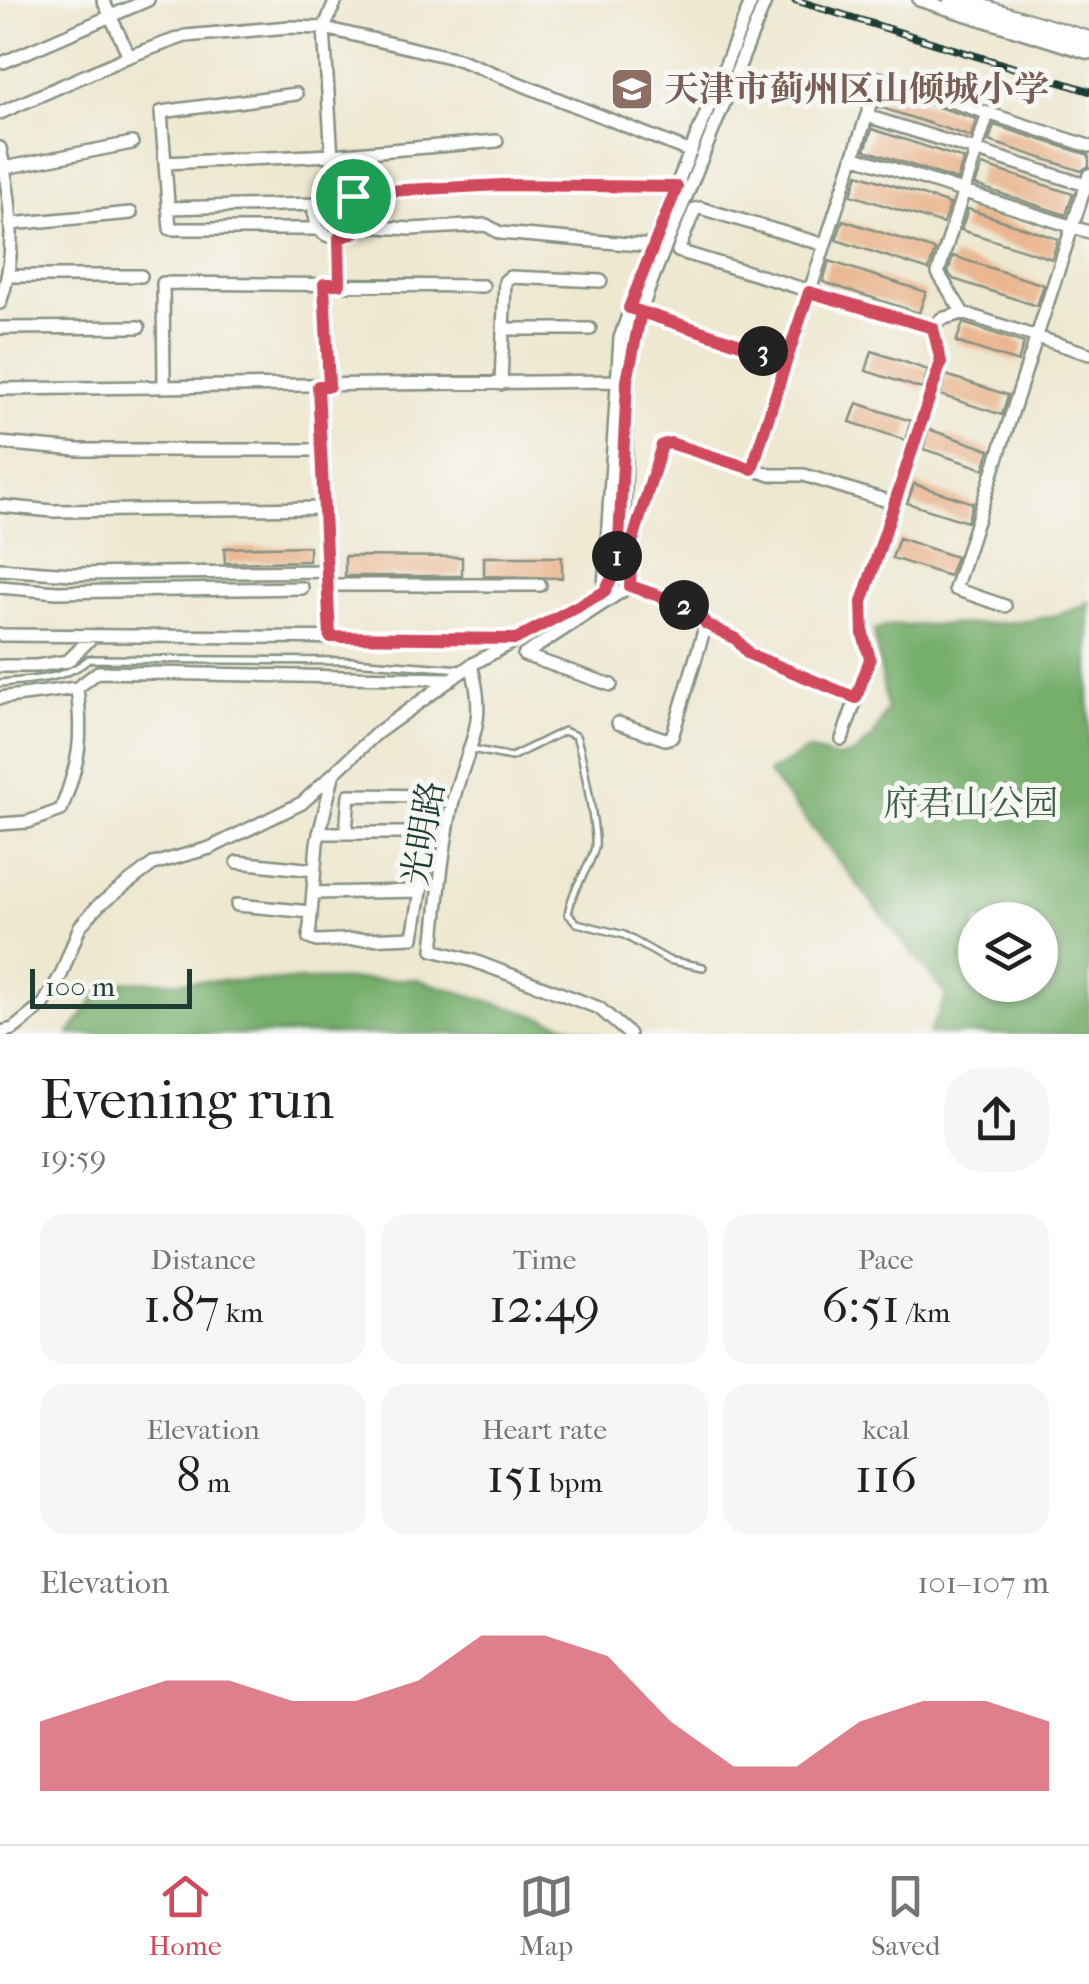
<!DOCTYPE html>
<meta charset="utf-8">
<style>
:root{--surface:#fff;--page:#f6f6f6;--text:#202124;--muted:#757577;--line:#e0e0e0;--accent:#d1495b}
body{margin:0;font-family:"IM FELL French Canon","Noto Serif SC",serif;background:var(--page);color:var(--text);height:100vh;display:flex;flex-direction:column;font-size:38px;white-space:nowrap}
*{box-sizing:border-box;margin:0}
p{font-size:32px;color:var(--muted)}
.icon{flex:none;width:55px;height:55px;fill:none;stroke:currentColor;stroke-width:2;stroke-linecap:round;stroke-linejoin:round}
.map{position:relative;height:1034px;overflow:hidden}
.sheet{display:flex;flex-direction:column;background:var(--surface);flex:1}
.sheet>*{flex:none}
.fabs{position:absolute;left:958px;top:902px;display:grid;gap:20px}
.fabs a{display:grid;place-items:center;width:100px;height:100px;border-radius:50%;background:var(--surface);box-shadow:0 2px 8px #0004;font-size:50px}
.scale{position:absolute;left:30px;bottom:25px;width:162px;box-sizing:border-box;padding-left:10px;border:5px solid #1f3d34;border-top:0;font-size:28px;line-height:35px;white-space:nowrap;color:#1f3d34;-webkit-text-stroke:8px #f6f6f2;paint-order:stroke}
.pin{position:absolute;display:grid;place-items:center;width:85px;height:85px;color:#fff;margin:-42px;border:5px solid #fff;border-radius:50%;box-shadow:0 2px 10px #0007}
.km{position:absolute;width:50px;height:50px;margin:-25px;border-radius:50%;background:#222;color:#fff;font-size:28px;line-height:50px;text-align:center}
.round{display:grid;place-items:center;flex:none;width:105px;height:105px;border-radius:40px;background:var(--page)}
.summary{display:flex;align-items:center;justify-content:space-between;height:170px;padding:0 40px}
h1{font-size:55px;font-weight:600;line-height:75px}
.metrics{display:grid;grid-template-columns:repeat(3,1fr);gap:15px;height:170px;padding:10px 40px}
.metrics div{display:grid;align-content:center;border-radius:25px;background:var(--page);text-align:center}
.metrics b{font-size:50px;font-weight:600}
.metrics small{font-size:28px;font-weight:400}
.metrics p{font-size:28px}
.chart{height:280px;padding:20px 40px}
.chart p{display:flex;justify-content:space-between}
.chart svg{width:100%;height:180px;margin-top:10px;fill:var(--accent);opacity:.7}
.tabs{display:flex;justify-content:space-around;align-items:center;height:140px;border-top:2px solid var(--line);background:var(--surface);font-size:28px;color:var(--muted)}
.tabs a{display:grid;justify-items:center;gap:5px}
.tabs .selected{color:var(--accent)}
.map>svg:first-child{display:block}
.forest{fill:#76ae6c;stroke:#4a7650;stroke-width:2.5;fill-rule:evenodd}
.building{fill:#eab791}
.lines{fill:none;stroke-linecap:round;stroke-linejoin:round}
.service-casing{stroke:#869282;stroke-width:10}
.minor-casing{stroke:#869282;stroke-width:16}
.trunk-casing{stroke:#869282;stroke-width:22}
.service{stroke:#fff;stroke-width:5}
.minor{stroke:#fff;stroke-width:11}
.trunk{stroke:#fff;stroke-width:18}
.rail-casing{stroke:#1f3d34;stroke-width:8}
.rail{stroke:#f6f6f2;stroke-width:4;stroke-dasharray:11;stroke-linecap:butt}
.route-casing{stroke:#fff;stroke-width:20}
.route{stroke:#d1495b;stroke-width:12}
.labels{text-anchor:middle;stroke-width:10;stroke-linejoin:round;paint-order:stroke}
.education-label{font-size:35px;font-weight:bold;fill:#785e54;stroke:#f6f6f2;text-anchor:start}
.park-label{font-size:35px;fill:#3c6046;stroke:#f6f6f2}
.street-label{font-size:35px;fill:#1f3d34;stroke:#f6f6f2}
</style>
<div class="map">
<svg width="1089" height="1034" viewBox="0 0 1089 1034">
<rect width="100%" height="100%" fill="#f6f6f2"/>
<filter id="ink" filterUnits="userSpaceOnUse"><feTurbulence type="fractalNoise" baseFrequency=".01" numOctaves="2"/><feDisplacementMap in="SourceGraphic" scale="20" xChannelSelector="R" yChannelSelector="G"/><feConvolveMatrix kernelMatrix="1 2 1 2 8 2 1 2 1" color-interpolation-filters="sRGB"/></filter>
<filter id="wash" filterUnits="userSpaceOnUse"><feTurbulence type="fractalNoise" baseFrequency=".0048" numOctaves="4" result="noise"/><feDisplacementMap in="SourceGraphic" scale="40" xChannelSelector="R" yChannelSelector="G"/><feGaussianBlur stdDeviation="2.25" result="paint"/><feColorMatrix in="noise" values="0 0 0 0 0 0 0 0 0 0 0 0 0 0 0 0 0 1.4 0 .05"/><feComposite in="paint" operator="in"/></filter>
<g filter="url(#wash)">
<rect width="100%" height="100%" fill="#eee8d0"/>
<!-- forest -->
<path class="forest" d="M 1089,601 L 1089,1034 L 928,1034 L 947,996 L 768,773 L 808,750 L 838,758 L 854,754 L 872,738 L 887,709 L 874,630 L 894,625 C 943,624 1051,630 1089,601 ZM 1040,920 L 1040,985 L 975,985 L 975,920 Z
M 416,979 L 597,1034 L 69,1034 L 107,982 Z"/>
<g id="blocks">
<!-- building -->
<path class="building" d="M 885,90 L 976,119 L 971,137 L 879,107 Z
M 994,125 L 1089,155 L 1089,166 L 1081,171 L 989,141 Z
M 872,129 L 964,159 L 957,180 L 865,150 Z
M 982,165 L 1073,194 L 1066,215 L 975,185 Z
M 858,174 L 950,204 L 943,224 L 851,195 Z
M 968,209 L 1058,239 L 1052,259 L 961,230 Z
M 843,220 L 935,250 L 929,270 L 836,240 Z
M 953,256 L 1044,285 L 1037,306 L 953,279 L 948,272 Z
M 829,261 L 926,292 L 919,313 L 823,282 Z
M 963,323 L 1024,343 L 1018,362 L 956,342 Z
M 872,351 L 928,370 L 922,389 L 866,371 Z
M 946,375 L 1008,395 L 1002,415 L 940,395 Z
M 857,403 L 911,421 L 905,440 L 850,422 Z
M 928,429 L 990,450 L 984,469 L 923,449 Z
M 914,484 L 973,503 L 967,522 L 907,503 Z
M 899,538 L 956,557 L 949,576 L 892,558 Z
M 309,546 L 309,561 L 225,563 L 224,548 Z
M 345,556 L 462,557 L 462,576 L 345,576 Z
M 484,557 L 562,557 L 562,578 L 484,576 Z"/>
</g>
</g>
<g filter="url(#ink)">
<use href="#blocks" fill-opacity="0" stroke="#869282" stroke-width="2.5"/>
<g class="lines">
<!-- service casing -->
<g class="service-casing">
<path id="service" d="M 0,683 C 33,679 63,681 89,659 L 352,661 L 462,669
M 472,749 L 511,757 L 564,731 L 576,736 C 582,752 597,832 595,847 C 590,869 572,887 568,914 L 577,923 L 624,935 L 668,960 L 703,967"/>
</g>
<!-- minor casing -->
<g class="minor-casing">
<path id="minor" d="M 103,0 L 129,56
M 919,0 L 1089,53
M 4,62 L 148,0
M 296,94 L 161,112 L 170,229 L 318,229
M 0,113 L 127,57 L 185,36 L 289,27 L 324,28 L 458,59 L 691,152
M 867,116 L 1089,186
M 0,148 C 11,199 18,253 0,303
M 853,156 L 1089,232
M 165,163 L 332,155 L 497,141
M 4,168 L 132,143
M 334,191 L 324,28 L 336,0
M 348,193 L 502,185 L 677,187
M 168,208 L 316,204
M 10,224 L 131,213
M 360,226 L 364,211 L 353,196 L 334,191 L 317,202 L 314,212 L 318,229 L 326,235 L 336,238 L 346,237 L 360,226 L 411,229 L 486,225 L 500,233 L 652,246
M 339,238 L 340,284
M 825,245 L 700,208 L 695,209 L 678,251 L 933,328 L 941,361 L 862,601 L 863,633 L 870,659 L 842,739
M 7,276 L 141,276
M 324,284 L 329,386
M 634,310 L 787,359
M 963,313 L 938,273 L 988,113
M 0,328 L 139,327
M 933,328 L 941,319 L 963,313 L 1089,354
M 503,329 L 590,329
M 501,384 L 505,281 L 510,277 L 601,281
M 164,385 L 163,283 L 483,286
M 318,386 L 330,637
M 0,389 L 615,381
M 0,443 L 78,450 L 320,450
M 752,469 L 879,78 L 1089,146
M 0,506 L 53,511 L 322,508
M 0,569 L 72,574 L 325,571
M 326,585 L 540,585
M 630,586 L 697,609 L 706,624 L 736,639 L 749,655 L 856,698
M 0,587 L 57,592 L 302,588
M 604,588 L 620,338 L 652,246 L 752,0
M 1005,606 L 955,589 L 1089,175
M 0,635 L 512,639
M 0,666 L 36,666 L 68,661 L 93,636
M 611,685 L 524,655 L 630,586 L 632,543 L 663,445 L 670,443 L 771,475 L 804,475 L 894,503
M 0,698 L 77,688 L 98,672 L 450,679
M 618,723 L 665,739 L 672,737 L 706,624
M 333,776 L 317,843 L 309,938 L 316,941 L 413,937 L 438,796 L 349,795 L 346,833
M 0,824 L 28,822 L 61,810 C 80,760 83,740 77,688
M 319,833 L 431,833
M 237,862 L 315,870
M 313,893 L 420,891
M 237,905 L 311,912
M 0,1032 L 13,1029 L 43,1005 L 61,975 L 80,926 L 99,905 L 153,864 L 210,848 L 302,803 L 377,733 L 471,665
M 629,1034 L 599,1008 L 474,961 L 433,950 C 438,902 442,853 452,805 C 465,748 490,727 471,665 L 603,592 C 640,533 616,408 634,336 C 647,286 669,239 688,192 C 714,128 740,64 766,0"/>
</g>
<!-- trunk casing -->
<g class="trunk-casing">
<path id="trunk" d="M 953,0 L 1089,41"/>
</g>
<!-- service -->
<use href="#service" class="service"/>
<!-- minor -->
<use href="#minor" class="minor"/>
<!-- trunk -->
<use href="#trunk" class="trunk"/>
<!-- rail casing -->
<g class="rail-casing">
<path id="rail" d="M 795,0 L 1089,91"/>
</g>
<!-- rail -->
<use href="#rail" class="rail"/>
</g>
</g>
<g class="lines" filter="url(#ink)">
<!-- route casing -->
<g class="route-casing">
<path id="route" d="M 353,196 L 361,203 L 363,218 L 354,233 L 339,238 L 340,284 L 324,284 L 329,386 L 318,386 L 330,637 L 516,639 L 604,592 L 614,575 L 619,542 L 627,381 L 641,312 L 787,359 L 752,469 L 670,443 L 662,445 L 632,543 L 630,586 L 697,609 L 706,624 L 736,639 L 749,654 L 856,698 L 870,659 L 863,634 L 862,602 L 941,362 L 933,328 L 809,292 L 787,359 L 629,308 L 677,187 L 502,185 L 348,193 L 353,196"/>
</g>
<!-- route -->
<use href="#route" class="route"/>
</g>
<!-- icons -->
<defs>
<g id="school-square" transform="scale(2.25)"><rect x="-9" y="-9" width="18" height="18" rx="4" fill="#8d6e63" stroke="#f6f6f2"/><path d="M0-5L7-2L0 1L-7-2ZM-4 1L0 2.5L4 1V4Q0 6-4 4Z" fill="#fff"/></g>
</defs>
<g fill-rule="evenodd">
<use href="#school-square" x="632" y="89"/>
</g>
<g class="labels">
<!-- education labels -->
<g class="education-label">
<text x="664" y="101">天津市蓟州区山倾城小学</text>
</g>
<!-- park labels -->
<g class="park-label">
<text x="971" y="815">府君山公园</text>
</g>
<!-- street labels -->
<g class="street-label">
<text transform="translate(423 833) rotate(-80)" y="12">光明路</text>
</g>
</g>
</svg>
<div class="fabs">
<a><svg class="icon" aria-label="layers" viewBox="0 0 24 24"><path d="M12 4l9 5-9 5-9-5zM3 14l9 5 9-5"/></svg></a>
</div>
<div class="scale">100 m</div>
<div class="pin" style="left:353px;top:196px;background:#1e9e55"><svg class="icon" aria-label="arrive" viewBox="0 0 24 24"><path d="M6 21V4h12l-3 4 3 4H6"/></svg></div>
<b class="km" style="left:617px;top:556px">1</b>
<b class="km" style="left:684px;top:605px">2</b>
<b class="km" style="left:763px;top:351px">3</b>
</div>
<section class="sheet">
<div class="summary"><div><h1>Evening run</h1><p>19:59</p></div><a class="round"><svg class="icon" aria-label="share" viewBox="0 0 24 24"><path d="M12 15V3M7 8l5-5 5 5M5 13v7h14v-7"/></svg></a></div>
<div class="metrics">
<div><p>Distance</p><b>1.87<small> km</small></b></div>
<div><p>Time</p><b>12:49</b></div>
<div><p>Pace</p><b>6:51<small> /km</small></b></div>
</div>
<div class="metrics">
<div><p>Elevation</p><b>8<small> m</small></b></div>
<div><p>Heart rate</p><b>151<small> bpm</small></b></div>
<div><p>kcal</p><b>116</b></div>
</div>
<div class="chart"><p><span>Elevation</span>101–107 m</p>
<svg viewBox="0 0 160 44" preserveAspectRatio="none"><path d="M0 44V27L10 22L20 17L30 17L40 22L50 22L60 17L70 6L80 6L90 11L100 27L110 38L120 38L130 27L140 22L150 22L160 27V44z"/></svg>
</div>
</section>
<nav class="tabs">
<a class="selected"><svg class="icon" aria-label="home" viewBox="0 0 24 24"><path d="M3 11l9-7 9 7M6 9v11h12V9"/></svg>Home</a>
<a><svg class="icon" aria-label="map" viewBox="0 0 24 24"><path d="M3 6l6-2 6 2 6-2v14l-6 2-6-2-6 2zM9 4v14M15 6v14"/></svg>Map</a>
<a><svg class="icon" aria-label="saved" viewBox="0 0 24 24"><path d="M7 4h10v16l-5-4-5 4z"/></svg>Saved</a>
</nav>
